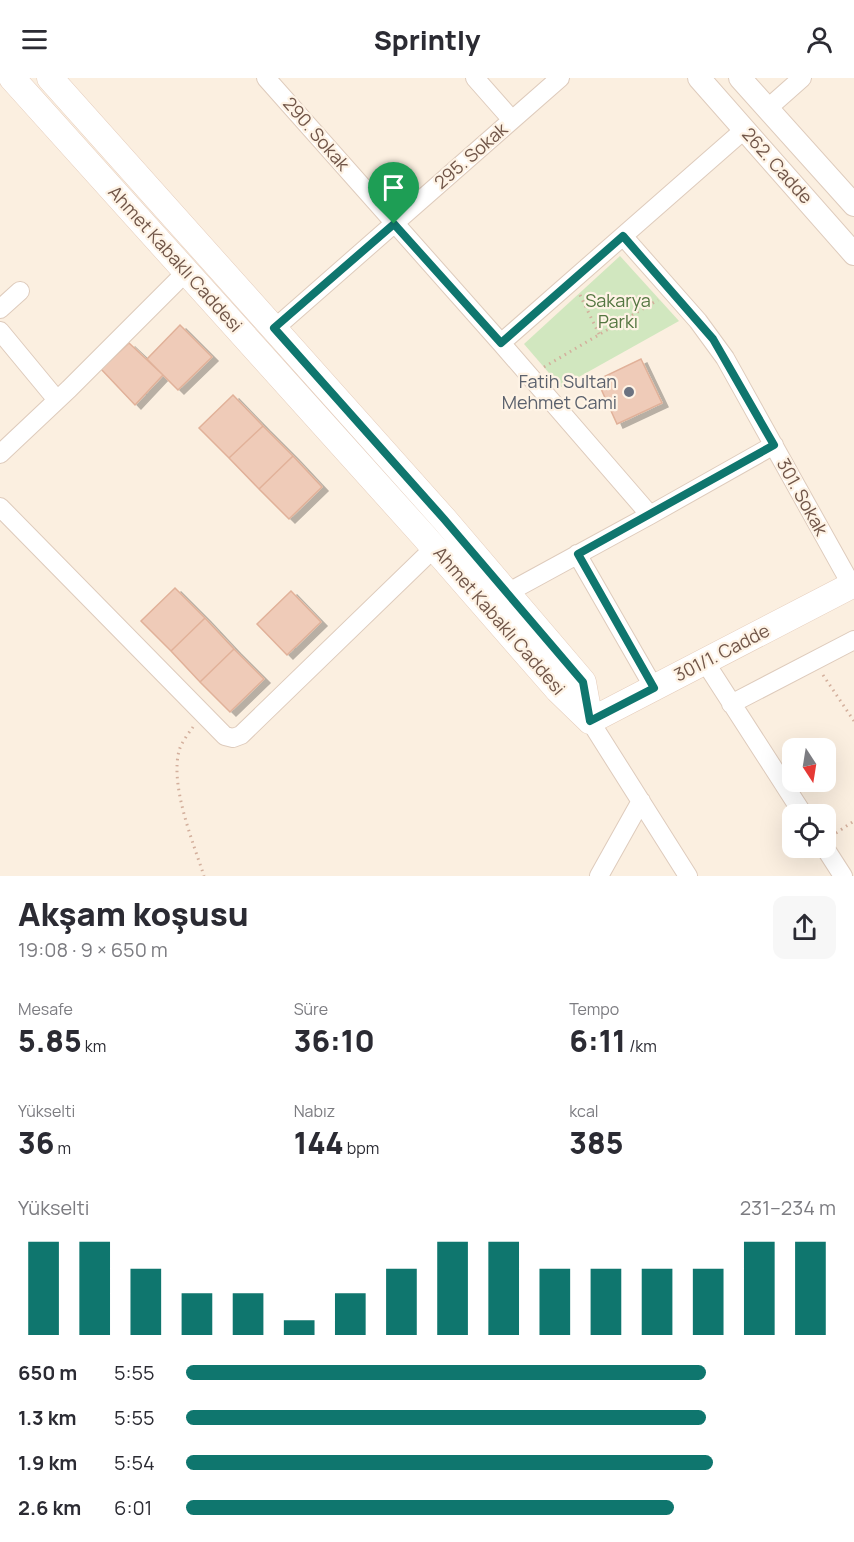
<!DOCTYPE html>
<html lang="tr">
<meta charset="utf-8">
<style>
:root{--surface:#fff;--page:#f7f7f7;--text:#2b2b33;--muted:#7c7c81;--accent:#0f766e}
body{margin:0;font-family:Manrope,sans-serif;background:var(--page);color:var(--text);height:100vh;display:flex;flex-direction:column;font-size:22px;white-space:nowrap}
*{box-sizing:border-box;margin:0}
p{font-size:20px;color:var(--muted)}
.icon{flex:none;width:33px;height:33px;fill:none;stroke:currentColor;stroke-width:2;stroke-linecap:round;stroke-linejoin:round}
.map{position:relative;height:798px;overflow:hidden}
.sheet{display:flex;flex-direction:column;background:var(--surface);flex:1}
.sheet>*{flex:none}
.needle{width:39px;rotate:168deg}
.tools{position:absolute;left:782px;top:660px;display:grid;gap:12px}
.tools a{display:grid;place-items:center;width:54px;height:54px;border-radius:12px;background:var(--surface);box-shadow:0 6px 24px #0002;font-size:30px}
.pin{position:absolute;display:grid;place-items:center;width:51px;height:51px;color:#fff;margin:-62px -26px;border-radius:50% 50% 50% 0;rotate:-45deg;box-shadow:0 0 6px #0007}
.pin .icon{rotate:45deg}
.round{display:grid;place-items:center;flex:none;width:63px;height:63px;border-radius:12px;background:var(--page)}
.summary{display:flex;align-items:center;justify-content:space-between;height:102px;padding:0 18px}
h1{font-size:33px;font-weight:800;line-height:45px}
.figures{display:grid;grid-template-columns:repeat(3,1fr);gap:9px;height:102px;padding:6px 18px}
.figures div{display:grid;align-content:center}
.figures b{font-size:30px;font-weight:800}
.figures small{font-size:16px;font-weight:400}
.figures p{font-size:16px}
.chart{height:168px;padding:12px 18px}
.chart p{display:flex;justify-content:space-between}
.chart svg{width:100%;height:108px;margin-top:6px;stroke:var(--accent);stroke-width:6}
ul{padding:0 18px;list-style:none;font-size:20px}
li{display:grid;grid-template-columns:96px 72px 1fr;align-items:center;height:45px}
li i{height:15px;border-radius:8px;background:var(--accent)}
header{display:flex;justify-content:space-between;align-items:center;height:78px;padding:0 18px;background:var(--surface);font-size:27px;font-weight:800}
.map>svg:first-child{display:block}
.green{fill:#d1e7bf}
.building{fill:#efcbb8;stroke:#e1b199;stroke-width:1.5;filter:url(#shadow)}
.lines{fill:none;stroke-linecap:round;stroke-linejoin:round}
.minor-casing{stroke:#decbbc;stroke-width:20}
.tertiary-casing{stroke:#decbbc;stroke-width:24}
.secondary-casing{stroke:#e5cdbc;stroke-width:27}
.path{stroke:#d3af9c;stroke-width:3;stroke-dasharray:1.5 4.5;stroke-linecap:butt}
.minor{stroke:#fff;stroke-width:18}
.tertiary{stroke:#fff;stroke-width:22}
.secondary{stroke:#fff;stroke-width:26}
.route-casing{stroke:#fff;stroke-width:12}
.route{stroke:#0f766e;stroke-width:8}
.worship-dot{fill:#6b7280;stroke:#fef3e5;stroke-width:2}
.labels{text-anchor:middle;stroke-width:4.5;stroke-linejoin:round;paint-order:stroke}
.street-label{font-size:18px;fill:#705548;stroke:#fef3e5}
.park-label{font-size:18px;fill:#547641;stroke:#fef3e5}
.worship-label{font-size:18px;fill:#5b616d;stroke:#fef3e5;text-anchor:end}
</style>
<header><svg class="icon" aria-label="menu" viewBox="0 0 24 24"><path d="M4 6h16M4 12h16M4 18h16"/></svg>Sprintly<svg class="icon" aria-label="person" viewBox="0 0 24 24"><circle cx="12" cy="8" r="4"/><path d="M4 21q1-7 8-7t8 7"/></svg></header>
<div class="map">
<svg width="854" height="798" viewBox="0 0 854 798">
<defs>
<filter id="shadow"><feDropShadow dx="6" dy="4" stdDeviation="0" flood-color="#0004"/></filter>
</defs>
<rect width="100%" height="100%" fill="#fbefe0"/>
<!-- green -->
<path class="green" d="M 620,178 L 679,243 L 561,309 L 524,266 Z"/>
<!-- building -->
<path class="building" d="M 180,247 L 212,279 L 178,312 L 147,281 Z
M 129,265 L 163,297 L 135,327 L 101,291 Z
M 641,281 L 662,325 L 617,346 L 597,302 Z
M 233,317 L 263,348 L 229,380 L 199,350 Z
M 263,348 L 293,378 L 259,411 L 229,380 Z
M 293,378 L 322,409 L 289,441 L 259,411 Z
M 175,510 L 205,540 L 171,573 L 141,543 Z
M 291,513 L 321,544 L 287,577 L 257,546 Z
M 205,540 L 234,571 L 200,604 L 171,573 Z
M 234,571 L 264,601 L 230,634 L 200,604 Z"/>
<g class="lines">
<!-- minor casing -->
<g class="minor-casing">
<path id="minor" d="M 266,0 L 501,265 L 650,437
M 475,0 L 512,42
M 767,31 L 802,0
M 623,158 L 698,243 L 725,280 L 852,508
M 0,231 L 20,213
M 274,251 L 560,0
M 0,253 L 57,322
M 501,265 L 745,51
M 0,376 L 69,311 L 186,194
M 0,429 L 225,658 L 233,660 L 241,657 L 434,470
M 577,476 L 654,610
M 507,515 L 650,437 L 774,367
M 705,584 L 803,736
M 731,626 L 854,562
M 590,643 L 688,798
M 825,770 L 843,798
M 599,798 L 641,723"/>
</g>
<!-- tertiary casing -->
<g class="tertiary-casing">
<path id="tertiary" d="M 699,0 L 854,176
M 740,0 L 854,127"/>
</g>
<!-- secondary casing -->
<g class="secondary-casing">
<path id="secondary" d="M 12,0 L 423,457 L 558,612 L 590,643
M 50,0 L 444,441 L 583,604 L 590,643
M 590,643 L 854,506"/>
</g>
<!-- path -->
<path class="path" d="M 580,217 L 599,256
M 544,289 L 658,222
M 823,597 L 854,643
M 193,649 C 188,656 181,665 179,673 C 170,708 193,764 204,798
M 836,755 L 854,743"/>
<!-- minor -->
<use href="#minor" class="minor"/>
<!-- tertiary -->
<use href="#tertiary" class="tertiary"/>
<!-- secondary -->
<use href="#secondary" class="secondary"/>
</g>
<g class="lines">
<!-- route casing -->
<g class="route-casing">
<path id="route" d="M 394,146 L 501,265 L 623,158 L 713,261 L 774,367 L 578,476 L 654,610 L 590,643 L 583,604 L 444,441 L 274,250 Z"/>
</g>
<!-- route -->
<use href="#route" class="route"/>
</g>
<!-- markers -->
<circle class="worship-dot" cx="629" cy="314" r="6"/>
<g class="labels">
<!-- street labels -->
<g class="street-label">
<text transform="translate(316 56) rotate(49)" y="6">290. Sokak</text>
<text transform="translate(471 78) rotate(-41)" y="6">295. Sokak</text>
<text transform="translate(777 88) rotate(48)" y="6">262. Cadde</text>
<text transform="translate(175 181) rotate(48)" y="6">Ahmet Kabaklı Caddesi</text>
<text transform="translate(802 419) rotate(61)" y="6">301. Sokak</text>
<text transform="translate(499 543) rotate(49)" y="6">Ahmet Kabaklı Caddesi</text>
<text transform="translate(722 575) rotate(-27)" y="6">301/1. Cadde</text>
</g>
<!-- park labels -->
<g class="park-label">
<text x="618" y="229">Sakarya<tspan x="618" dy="21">Parkı</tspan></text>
</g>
<!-- worship labels -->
<g class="worship-label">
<text x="617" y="310">Fatih Sultan<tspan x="617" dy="21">Mehmet Cami</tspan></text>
</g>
</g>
</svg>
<div class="tools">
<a><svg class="needle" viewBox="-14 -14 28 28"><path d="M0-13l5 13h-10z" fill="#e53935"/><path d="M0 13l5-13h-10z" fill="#7c7c81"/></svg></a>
<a><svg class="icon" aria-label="locate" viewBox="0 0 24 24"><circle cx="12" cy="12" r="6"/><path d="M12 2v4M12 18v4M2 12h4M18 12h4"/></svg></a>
</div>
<div class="pin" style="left:394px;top:146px;background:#1e9e55"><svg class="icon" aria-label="arrive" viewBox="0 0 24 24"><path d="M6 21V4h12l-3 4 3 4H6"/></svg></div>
</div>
<section class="sheet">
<div class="summary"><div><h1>Akşam koşusu</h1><p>19:08 · 9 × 650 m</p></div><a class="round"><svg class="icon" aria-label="share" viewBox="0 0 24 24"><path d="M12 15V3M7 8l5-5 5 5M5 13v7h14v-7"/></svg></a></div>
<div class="figures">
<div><p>Mesafe</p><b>5.85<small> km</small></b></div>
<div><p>Süre</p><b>36:10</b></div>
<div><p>Tempo</p><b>6:11<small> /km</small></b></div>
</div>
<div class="figures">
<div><p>Yükselti</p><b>36<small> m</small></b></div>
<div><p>Nabız</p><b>144<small> bpm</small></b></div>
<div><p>kcal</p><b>385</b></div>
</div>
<div class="chart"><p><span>Yükselti</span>231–234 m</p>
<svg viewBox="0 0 160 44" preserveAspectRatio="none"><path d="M5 44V6M15 44V6M25 44V17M35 44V27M45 44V27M55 44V38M65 44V27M75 44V17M85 44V6M95 44V6M105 44V17M115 44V17M125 44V17M135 44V17M145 44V6M155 44V6"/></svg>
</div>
<ul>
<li><b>650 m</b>5:55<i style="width:80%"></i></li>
<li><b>1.3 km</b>5:55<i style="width:80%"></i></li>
<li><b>1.9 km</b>5:54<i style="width:81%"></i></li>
<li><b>2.6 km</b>6:01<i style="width:75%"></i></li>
</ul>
</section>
